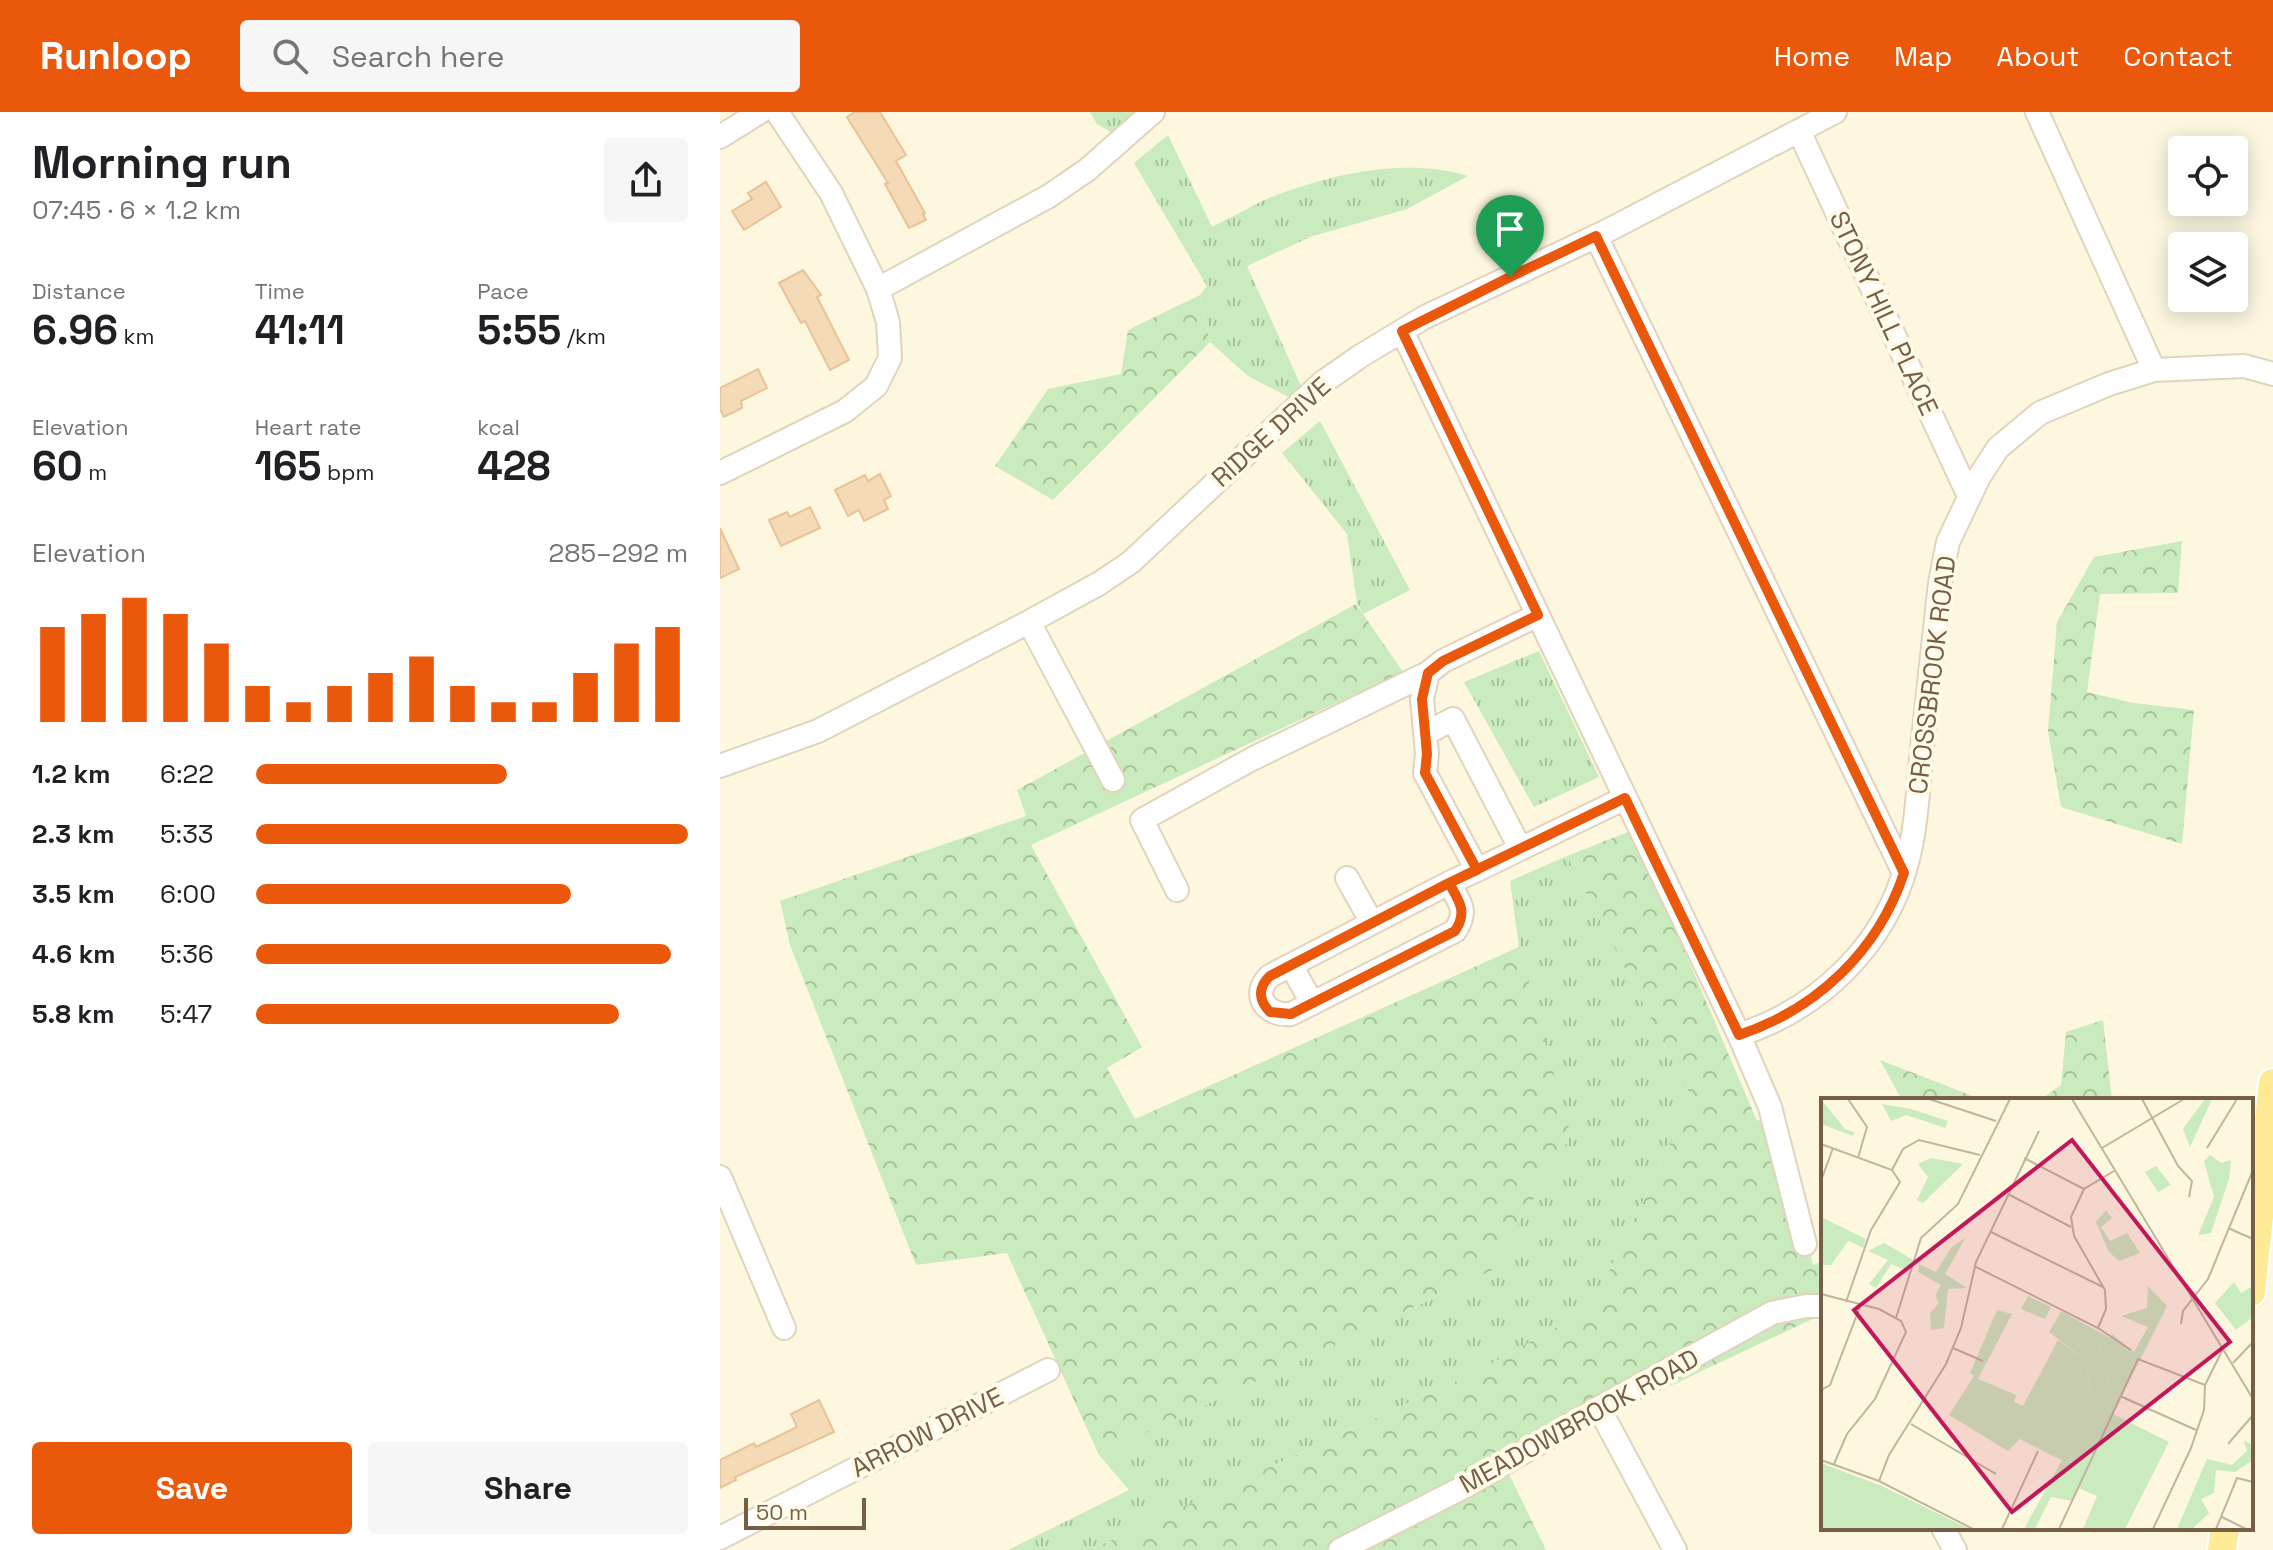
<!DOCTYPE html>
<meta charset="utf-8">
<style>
:root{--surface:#fff;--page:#f6f6f6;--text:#202124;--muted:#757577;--accent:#ea580c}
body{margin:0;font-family:"Space Grotesk",sans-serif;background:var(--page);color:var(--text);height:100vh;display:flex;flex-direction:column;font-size:30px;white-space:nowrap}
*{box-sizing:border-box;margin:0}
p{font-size:26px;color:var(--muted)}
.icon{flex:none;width:44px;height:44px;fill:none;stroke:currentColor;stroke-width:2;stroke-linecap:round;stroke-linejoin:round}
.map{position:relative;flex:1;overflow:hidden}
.drawer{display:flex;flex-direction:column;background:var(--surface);width:720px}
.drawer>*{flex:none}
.fabs{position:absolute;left:1448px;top:24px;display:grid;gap:16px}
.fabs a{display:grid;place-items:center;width:80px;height:80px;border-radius:8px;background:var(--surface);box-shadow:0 4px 20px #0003;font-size:40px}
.scale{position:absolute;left:24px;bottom:20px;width:122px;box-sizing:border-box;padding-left:8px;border:4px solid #755f46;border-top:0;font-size:22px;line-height:28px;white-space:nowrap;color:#755f46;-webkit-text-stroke:6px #fffae7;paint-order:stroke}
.pin{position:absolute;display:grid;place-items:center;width:68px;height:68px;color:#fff;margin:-82px -34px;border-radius:50% 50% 50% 0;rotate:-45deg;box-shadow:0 0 8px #0007}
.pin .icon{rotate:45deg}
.round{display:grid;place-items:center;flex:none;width:84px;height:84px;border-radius:8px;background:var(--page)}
.headline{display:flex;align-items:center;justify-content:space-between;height:136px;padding:0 32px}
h1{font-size:44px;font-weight:600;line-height:60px}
.metrics{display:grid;grid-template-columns:repeat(3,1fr);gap:12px;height:136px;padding:8px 32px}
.metrics div{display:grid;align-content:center}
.metrics b{font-size:40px;font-weight:600}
.metrics small{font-size:22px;font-weight:400}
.metrics p{font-size:22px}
.chart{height:224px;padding:16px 32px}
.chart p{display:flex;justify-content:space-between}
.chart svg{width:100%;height:144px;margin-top:8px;stroke:var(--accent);stroke-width:6}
.button{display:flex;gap:16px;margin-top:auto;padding:16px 32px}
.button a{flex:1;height:92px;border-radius:8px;background:var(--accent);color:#fff;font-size:32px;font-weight:600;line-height:92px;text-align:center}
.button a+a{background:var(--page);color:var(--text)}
ul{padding:0 32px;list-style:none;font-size:26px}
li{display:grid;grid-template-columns:128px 96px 1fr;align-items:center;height:60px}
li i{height:20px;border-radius:10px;background:var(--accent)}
header{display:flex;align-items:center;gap:48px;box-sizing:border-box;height:112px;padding:0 40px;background:var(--accent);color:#fff}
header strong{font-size:38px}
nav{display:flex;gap:44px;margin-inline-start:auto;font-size:28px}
.search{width:560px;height:72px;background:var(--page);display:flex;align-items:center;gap:20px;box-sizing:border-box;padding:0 28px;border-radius:8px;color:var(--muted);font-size:30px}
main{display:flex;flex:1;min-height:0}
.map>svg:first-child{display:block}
.grass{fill:url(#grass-tufts)}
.forest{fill:url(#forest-crowns)}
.building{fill:#f4dab6;stroke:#e8c396;stroke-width:2}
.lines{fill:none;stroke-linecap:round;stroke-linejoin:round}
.minor-casing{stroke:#e2d4bc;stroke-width:26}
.major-casing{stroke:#fff;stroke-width:32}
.minor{stroke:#fff;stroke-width:22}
.major{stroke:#ffea95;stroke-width:28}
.route-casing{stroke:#fff;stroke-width:16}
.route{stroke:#ea580c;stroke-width:10}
.labels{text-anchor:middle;stroke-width:8;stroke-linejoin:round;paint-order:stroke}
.street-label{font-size:26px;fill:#755f46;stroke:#fffae7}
.inset-road{fill:none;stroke:#c3b59d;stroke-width:2}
.view{fill:#c2185b;fill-opacity:0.15;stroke:#c2185b;stroke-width:4}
.inset-edge{fill:none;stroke:#755f46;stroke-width:4}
</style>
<header>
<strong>Runloop</strong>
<div class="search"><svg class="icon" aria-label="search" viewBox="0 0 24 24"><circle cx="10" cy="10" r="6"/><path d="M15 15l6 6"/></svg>Search here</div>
<nav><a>Home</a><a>Map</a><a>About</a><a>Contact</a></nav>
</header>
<main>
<section class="drawer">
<div class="headline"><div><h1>Morning run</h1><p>07:45 · 6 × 1.2 km</p></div><a class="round"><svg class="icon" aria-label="share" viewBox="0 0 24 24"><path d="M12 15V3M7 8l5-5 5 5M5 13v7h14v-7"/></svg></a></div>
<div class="metrics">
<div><p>Distance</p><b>6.96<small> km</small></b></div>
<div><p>Time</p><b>41:11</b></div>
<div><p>Pace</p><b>5:55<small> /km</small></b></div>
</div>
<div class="metrics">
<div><p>Elevation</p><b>60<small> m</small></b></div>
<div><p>Heart rate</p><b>165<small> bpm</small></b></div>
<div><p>kcal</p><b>428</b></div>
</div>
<div class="chart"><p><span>Elevation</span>285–292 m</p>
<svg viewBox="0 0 160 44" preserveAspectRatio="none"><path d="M5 44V15M15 44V11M25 44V6M35 44V11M45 44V20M55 44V33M65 44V38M75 44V33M85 44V29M95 44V24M105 44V33M115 44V38M125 44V38M135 44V29M145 44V20M155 44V15"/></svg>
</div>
<ul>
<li><b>1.2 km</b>6:22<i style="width:58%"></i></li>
<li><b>2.3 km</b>5:33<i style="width:100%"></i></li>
<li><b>3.5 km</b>6:00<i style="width:73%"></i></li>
<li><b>4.6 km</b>5:36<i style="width:96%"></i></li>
<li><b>5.8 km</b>5:47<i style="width:84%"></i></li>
</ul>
<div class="button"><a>Save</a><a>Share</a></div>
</section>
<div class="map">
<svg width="1553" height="1438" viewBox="0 0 1553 1438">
<defs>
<pattern id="grass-tufts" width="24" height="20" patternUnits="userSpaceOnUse" patternTransform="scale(2)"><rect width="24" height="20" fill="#c9ebbe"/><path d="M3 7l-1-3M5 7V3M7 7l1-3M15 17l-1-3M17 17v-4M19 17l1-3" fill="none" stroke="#a8c29c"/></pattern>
<pattern id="forest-crowns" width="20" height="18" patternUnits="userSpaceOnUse" patternTransform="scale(2)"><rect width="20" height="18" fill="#c9ebbe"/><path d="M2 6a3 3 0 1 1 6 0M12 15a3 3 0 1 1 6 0" fill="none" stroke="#a8c29c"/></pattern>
</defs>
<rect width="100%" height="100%" fill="#fdf7e0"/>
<!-- grass -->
<path class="grass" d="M 370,0 L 427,0 L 398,24 L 377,12 Z
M 448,23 L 492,115 C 516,104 540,88 565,80 C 621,60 690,46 748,64 L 687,97 L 590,125 L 527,154 L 582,276 L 576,289 L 528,264 L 490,230 L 480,183 L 487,174 L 414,51 Z
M 600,309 L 690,478 L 643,502 L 637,491 L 627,422 L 562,341 Z
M 819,539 L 879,665 L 814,695 L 744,570 Z
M 847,744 L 972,986 L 872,1195 L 762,1257 L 370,1438 L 288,1438 L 409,1378 L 379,1343 L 771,1159 L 799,835 L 790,769 Z"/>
<!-- forest -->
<path class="forest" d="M 480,183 L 490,230 L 333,388 L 275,354 L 328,277 L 401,262 L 408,218 Z
M 1462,429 L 1458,481 L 1380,482 L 1367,580 L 1414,591 L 1474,598 L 1462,732 L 1341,695 L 1328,619 L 1337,510 L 1374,445 Z
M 636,492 L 683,560 L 311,733 L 422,935 L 387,956 L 415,1007 L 799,835 L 851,1023 L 771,1159 L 379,1343 L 287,1141 L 196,1153 L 70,833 L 60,789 L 306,704 L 297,678 Z
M 913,718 L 1037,1009 L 1059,999 L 1093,1153 L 1103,1149 L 1103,1202 L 784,1352 L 826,1438 L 370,1438 L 762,1257 L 872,1195 L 972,986 L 847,744 Z
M 1383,908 L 1392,988 L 1320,988 L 1341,973 L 1346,920 Z
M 1160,948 L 1263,988 L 1182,988 Z"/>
<!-- building -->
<path class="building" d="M 135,0 L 160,0 L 186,43 L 176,49 L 205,101 L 203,102 L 206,108 L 189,116 L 165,72 L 168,71 L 127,5 Z
M 46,70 L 61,95 L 24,118 L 12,99 L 32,87 L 28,81 Z
M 83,158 L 101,183 L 97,185 L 129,248 L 110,258 L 85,209 L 81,211 L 59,171 Z
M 38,257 L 47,276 L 21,289 L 22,296 L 4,305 L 0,297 L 0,276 Z
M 160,362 L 171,384 L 164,388 L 168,397 L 144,409 L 139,398 L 128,404 L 115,378 L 145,363 L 148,369 Z
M 90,395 L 100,416 L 61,434 L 49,408 L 67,400 L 70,405 Z
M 0,416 L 19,457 L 0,466 Z
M 99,1288 L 114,1320 L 15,1365 L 16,1368 L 0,1376 L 0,1348 L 34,1331 L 36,1335 L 77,1315 L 71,1302 Z"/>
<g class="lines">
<!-- minor casing -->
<g class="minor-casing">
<path id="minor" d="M 1317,0 L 1434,258
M 1079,19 L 1249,384
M 0,25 L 40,0
M 876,124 L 1184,761
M 158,177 L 329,84 L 367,58 L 433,0
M 682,219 L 1019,923 L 1050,995 L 1085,1132
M 0,361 L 125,299 L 156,274 L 170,246 L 168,210 L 158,177 L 111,81 L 57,0
M 818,503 L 723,549 L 708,561 L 702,587 L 707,642 L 705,661 L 757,758 L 905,686
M 309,510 L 393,668
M 705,622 L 733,607 L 800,736
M 0,654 L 98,619 L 309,510 L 380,471 L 411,450 L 602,271 L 639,245 L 705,205 L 883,121 L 1115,0
M 627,766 L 652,811
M 729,771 C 739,790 749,798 735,819 L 571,902 C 547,905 530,883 550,864 L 729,771 L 757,758
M 457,778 L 422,708 L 532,647 L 708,561
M 571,853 L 592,891
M 1019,923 C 1099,897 1165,834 1187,751 C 1197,714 1198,674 1202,636 C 1208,581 1214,526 1220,471 L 1228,430 L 1259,365 L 1278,336 L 1320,301 L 1389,272 L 1434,258 L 1524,254 L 1553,262
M 0,1065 L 64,1216
M 879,1296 L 955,1438
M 1223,1416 L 1235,1438
M 0,1426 L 328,1258
M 620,1438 L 744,1375 L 879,1296 L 1052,1201 L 1086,1194 L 1103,1194"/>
</g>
<!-- major casing -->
<g class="major-casing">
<path id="major" d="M 1531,1180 L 1553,971
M 1502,1438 L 1505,1416"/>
</g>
<!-- minor -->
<use href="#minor" class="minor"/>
<!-- major -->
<use href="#major" class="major"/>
</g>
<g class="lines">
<!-- route casing -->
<g class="route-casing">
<path id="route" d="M 790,165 L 682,219 L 818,503 L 723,549 L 708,561 L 702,587 L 707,642 L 705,661 L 757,758 L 729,771 L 550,864 C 537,876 539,889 550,900 L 571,902 L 735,819 C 748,799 739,789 729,771 C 788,743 846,714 905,686 L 1019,923 C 1097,897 1158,839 1184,761 L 876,124 L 790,165"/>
</g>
<!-- route -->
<use href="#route" class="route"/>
</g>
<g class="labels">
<!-- street labels -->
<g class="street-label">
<text transform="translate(1164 201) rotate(65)" y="9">STONY HILL PLACE</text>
<text transform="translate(551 320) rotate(-42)" y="9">RIDGE DRIVE</text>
<text transform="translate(1212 563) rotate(-83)" y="9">CROSSBROOK ROAD</text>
<text transform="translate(859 1309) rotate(-29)" y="9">MEADOWBROOK ROAD</text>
<text transform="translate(207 1320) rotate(-27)" y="9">ARROW DRIVE</text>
</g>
</g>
<!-- overview -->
<g transform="translate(1101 986)">
<rect width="432" height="432" fill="#fdf7e0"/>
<path d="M 0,119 L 45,141 L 42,150 L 0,128 ZM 145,139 L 124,176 L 146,190 L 127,191 L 97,174 L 98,166 L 115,174 L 130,150 ZM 63,145 L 94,163 L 87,173 L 70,166 L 55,190 L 48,186 L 67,162 L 47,153 ZM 207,198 L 230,209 L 224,221 L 200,211 ZM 234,224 L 278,244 L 287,284 L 214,431 L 203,431 L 241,362 L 234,359 L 269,290 L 265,263 L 228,234 Z" fill="#c9ebbe"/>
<path d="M 0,1 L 24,31 L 33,34 L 32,38 L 0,26 ZM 384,1 L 391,1 L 369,49 L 362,31 ZM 61,6 L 90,11 L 127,23 L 124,30 L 85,17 L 70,23 ZM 389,57 L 400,65 L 410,62 L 408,81 L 390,135 L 377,137 L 393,99 L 383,63 ZM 110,60 L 142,66 L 102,105 L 96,102 L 107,79 L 97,66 ZM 335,68 L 350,87 L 337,94 L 324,74 ZM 285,112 L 291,120 L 280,129 L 289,143 L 306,135 L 319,155 L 298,163 L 288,154 L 275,124 ZM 2,129 L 28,142 L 10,167 L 0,167 ZM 413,184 L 420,195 L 432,188 L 432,219 L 415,232 L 394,205 ZM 121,185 L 127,191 L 123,230 L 110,232 L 109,215 L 118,205 L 114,198 ZM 327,188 L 346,208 L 292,316 L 348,344 L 304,431 L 262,431 L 276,398 L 257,390 L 251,403 L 230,399 L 287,284 L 278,244 L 234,224 L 240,213 L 289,240 L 291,236 L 313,254 L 327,229 L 300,218 L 326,210 ZM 176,212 L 191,216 L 157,281 L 195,297 L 193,304 L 202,308 L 237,242 L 265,263 L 269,290 L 234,359 L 199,341 L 187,353 L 128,317 L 153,278 L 149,275 ZM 423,343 L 432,347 L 432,362 L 414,374 L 395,372 L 393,395 L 380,401 L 388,415 L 371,431 L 356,431 L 386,361 L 411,367 L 426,353 ZM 0,365 L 63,389 L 148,431 L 0,431 Z" fill="#c9ebbe"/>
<path d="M 307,330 L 329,344 L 302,389 L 274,377 Z" fill="#c9ebbe"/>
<path class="inset-road" d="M 27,1 L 46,29 L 37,60M 108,1 L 175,23M 251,1 L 432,301M 321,1 L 357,68 L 371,83 L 368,99M 0,46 L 71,72 L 79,84 L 50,132 L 25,204M 281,50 L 363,1M 386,50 L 416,1M 203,60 L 263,91M 71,72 L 82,51 L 98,42 L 159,57M 0,83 L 12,50M 187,96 L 250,129M 407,130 L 432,141M 170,134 L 282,189M 153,168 L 277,230 L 310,252M 0,196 L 58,211 L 80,223 L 85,234 L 54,301 L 26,336 L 13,366M 75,220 L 100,140 L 137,106 L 189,1M 360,226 L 362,213 L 387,181 L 432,72M 277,230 L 285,211 L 284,192 L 253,138 L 250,119 L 263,91 L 293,73M 132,250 L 162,263M 412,265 L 432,244M 0,292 L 9,287 L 40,206M 299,298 L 375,332M 90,326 L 175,376M 407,346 L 432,317M 0,362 L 58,383 L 152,431M 58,383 L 68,357 L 125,266 L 140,230 L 155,164 L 218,33M 401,419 L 425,431M 181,431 L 217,353M 238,431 L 317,261 L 384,287M 332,431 L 370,350 L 383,312 L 384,287 L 402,251M 395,431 L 416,380 L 432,384"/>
<path class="view" d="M 251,42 L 409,244 L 191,414 L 33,212 Z"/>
<rect width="432" height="432" class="inset-edge"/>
</g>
</svg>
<div class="fabs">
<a><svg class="icon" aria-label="locate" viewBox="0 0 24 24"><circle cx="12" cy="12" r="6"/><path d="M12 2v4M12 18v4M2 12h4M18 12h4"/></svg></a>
<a><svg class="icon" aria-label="layers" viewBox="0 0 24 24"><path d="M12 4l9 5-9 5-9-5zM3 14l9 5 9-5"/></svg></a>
</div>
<div class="scale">50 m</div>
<div class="pin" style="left:790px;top:165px;background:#1e9e55"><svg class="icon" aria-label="arrive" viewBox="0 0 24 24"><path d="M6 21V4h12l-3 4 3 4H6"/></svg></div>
</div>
</main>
